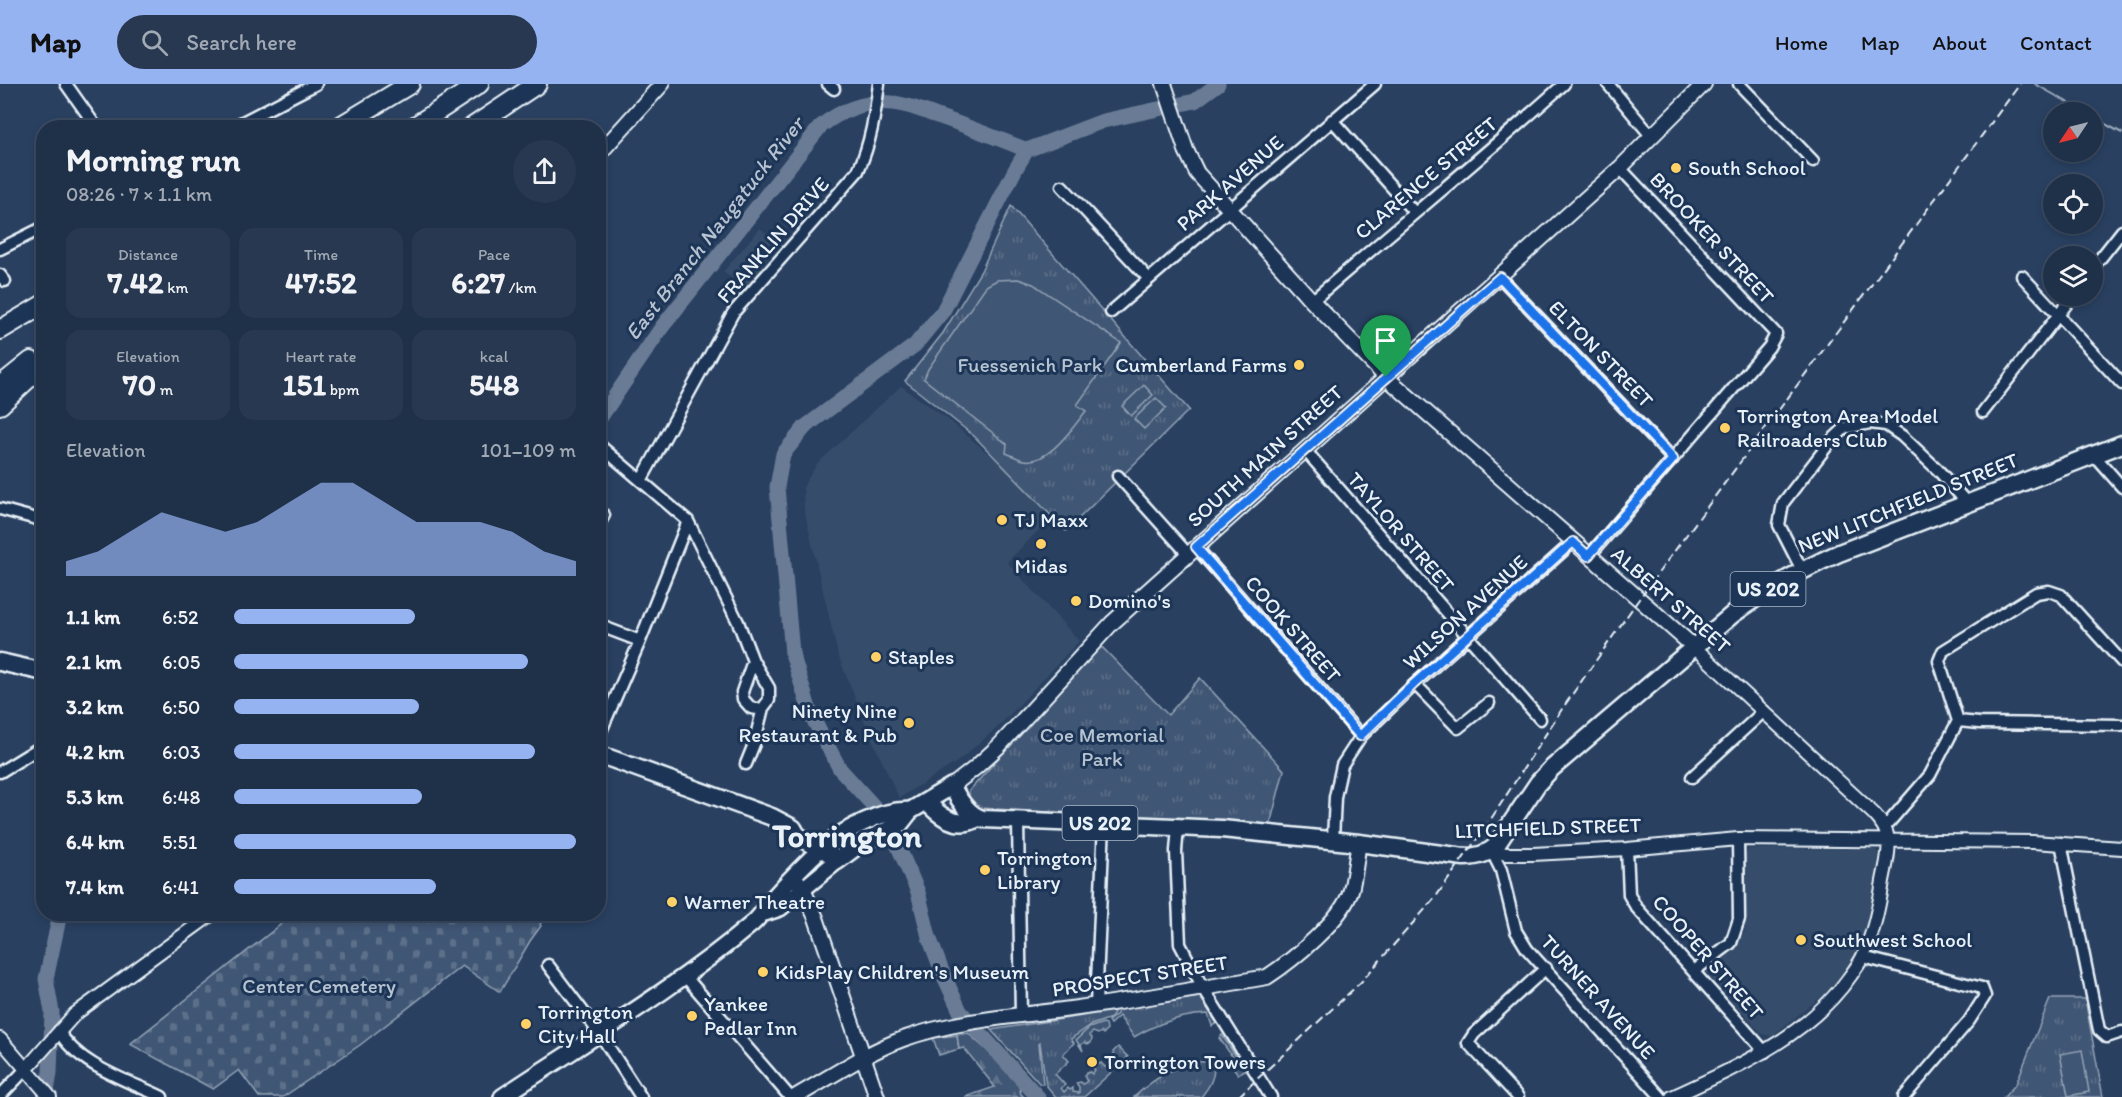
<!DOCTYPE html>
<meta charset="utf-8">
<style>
:root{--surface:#1f3049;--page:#273850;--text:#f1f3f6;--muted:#a1a9b4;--line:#3c4b61;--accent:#95b2f1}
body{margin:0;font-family:Itim,sans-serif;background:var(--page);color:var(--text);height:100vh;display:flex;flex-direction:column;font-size:22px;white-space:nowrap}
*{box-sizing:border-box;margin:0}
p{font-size:20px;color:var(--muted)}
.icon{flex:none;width:33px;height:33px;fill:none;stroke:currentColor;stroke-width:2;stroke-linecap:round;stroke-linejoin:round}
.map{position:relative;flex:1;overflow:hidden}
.drawer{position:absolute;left:36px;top:36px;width:570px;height:801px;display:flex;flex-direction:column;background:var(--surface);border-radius:24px;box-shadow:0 3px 9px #0003,0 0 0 2px var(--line)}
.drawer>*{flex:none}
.needle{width:39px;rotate:235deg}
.buttons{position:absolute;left:2043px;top:18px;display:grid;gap:12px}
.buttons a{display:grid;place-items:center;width:60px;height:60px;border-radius:50%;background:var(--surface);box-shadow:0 3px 9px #0003,0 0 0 2px var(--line);font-size:30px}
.pin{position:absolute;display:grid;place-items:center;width:51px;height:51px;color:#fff;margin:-62px -26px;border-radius:50% 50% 50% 0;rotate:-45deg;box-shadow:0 0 6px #0007}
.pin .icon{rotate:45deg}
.round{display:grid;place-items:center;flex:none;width:63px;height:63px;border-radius:32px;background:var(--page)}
.summary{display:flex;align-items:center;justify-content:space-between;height:102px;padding:0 30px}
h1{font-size:33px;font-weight:700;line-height:45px}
.stats{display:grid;grid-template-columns:repeat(3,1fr);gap:9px;height:102px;padding:6px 30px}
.stats div{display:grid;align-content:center;border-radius:15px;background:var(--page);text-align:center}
.stats b{font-size:30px;font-weight:700}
.stats small{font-size:16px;font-weight:400}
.stats p{font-size:16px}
.chart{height:168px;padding:12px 30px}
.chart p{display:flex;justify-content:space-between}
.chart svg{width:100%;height:108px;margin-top:6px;fill:var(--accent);opacity:.7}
ul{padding:0 30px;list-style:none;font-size:20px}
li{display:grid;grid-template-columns:96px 72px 1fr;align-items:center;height:45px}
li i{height:15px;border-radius:8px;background:var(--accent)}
header{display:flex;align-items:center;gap:36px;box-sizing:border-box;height:84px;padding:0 30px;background:var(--accent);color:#111}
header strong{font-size:28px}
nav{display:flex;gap:33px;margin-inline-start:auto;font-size:21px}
.search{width:420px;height:54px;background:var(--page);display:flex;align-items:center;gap:15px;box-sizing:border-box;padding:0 21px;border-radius:33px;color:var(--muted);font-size:22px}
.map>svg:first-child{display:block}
.built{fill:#364d6b}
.grass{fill:url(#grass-tufts);stroke:#94a4b6;stroke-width:1.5}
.forest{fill:url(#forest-firs);stroke:#94a4b6;stroke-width:1.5}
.cemetery{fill:url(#cemetery-stones);stroke:#94a4b6;stroke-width:1.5}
.pitch{fill:#415774;stroke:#94a4b6;stroke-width:1.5}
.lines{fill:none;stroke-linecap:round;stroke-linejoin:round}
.stream{stroke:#9dabbd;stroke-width:2}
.river{stroke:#6b7c95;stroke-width:15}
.minor-casing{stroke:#e8f1f8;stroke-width:15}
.tertiary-casing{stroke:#e8f1f8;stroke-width:16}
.secondary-casing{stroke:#e8f1f8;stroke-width:18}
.primary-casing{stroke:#e8f1f8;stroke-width:20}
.trunk-casing{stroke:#e8f1f8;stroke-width:21}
.motorway-casing{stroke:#e8f1f8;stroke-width:22}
.minor{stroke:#1d3557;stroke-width:10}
.tertiary{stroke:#1d3557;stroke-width:12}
.secondary{stroke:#1d3557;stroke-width:14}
.primary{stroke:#1d3557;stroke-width:15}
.trunk{stroke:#1d3557;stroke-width:16}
.motorway{stroke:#1d3557;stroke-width:18}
.rail{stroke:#e8f1f8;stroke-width:2;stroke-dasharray:9 4.5;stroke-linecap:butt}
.route-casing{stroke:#fff;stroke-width:12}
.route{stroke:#1a73e8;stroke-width:8}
.poi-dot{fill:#ffd166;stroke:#1d3557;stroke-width:2}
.labels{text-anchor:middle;stroke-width:6;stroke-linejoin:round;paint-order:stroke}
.shield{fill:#1d3557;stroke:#abb9c8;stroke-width:1.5}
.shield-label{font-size:20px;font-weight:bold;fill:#e8f1f8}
.poi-label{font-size:21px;fill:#e8f1f8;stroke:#1d3557;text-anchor:start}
.street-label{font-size:21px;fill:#e8f1f8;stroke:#1d3557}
.park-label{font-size:21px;fill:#b6c3d0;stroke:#1d3557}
.water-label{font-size:22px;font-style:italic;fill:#b6c2d0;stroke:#1d3557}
.town-label{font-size:33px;font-weight:bold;fill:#e8f1f8;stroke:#1d3557}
</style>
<header>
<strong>Map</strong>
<div class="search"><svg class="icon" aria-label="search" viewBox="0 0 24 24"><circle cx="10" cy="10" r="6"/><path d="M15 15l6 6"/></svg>Search here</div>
<nav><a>Home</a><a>Map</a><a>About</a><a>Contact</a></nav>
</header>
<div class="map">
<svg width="2122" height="1013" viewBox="0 0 2122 1013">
<defs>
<pattern id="grass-tufts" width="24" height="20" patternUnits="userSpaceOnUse" patternTransform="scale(1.5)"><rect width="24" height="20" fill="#415774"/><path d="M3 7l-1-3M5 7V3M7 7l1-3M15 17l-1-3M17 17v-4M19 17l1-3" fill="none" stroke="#5c7089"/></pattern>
<pattern id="forest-firs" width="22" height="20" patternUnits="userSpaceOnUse" patternTransform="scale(1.5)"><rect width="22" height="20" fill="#415774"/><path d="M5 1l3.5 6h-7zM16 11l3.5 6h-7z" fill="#5c7089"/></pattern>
<pattern id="cemetery-stones" width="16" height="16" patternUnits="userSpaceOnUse" patternTransform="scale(1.5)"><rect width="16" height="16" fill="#415774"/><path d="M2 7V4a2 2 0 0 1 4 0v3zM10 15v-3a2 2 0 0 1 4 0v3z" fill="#5c7089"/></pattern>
</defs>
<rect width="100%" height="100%" fill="#294061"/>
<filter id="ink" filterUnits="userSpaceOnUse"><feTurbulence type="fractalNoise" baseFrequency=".0167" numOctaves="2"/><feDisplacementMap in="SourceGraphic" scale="12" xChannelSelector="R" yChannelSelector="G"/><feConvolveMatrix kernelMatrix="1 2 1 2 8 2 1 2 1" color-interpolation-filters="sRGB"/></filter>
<g filter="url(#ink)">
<!-- built -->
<path class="built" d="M 760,144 L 779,160 L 763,178 L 762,185 L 746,204 L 723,188 Z
M 901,302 L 950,337 L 1005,384 L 1051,434 L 1007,478 L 1079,557 L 999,642 L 957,678 L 899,714 L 869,649 L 838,571 L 804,425 L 803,403 L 817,380 Z
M 1749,765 L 1869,765 L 1876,766 L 1879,770 L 1869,833 L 1855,871 L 1839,896 L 1827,908 L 1772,952 L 1762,950 L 1706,888 L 1738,859 L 1745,847 L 1745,771 Z"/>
<!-- grass -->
<path class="grass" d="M 1011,122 L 1189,326 L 1066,447 L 974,352 L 905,297 L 943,249 L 981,187 Z
M 1100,561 L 1168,631 L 1200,594 L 1284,686 L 1270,741 L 979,724 C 971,720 969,716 969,707 Z
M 1200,913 L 1217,939 L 1212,942 L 1208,930 C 1182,931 1156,940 1134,953 L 1119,932 L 1110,940 L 1108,937 L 1117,930 L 1118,925 Z
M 2050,915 L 2085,915 L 2103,1013 L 2004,1013 L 2016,1000 Z
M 1115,927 L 1111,934 L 1091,941 L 1071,955 L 1074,959 L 1063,970 L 1069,977 L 1055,990 L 1065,1001 L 1061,1004 L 1064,1008 L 1068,1004 L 1070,1006 L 1073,1004 L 1073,1008 L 1079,1009 L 1079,1003 L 1076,999 L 1081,998 L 1083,1000 L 1087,997 L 1085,994 L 1085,990 L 1090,988 L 1092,990 L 1095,986 L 1093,983 L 1101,979 L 1105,983 L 1109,981 L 1115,974 L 1113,968 L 1118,963 L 1128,973 L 1084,1013 L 1056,1013 L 1046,1001 L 1040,959 L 1039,960 L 1043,1000 L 1040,1000 L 991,946 Z
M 1103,939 L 1106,940 L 1107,946 L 1103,950 L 1101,948 L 1098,950 L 1093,948 L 1089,951 L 1092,954 L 1091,959 L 1087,960 L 1085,958 L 1081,961 L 1083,967 L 1076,956 L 1089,944 Z
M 957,951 L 959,965 L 939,971 L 933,954 Z
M 1222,951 L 1245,986 L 1238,990 L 1233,983 L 1237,979 L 1219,954 Z
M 1211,977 L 1214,980 C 1215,994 1209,1003 1201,1013 L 1134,1013 C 1157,992 1179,978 1211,977 Z"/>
<!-- forest -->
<path class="forest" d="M 968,949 L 1017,994 L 1021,1010 L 1024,1013 L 965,1013 L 995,1003 L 964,964 L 959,965 L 957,951 Z"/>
<!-- cemetery -->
<path class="cemetery" d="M 294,830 L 547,830 L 540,840 L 541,842 L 530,857 L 500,908 L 462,882 L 360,961 L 283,1013 L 259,1013 L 239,986 L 213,1005 L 130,960 Z"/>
<!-- pitch -->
<path class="pitch" d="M 1018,195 L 1033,200 L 1121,259 L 1077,321 L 1086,327 C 1073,343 1048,381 1024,376 C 1018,375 1012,371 1006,369 L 1007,360 L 924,295 L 928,285 L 986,202 L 997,196 Z
M 1144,301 L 1153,311 L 1131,332 L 1122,322 Z
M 1156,314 L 1166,324 L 1144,345 L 1134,335 Z
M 2082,966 L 2089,1008 L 2068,1012 L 2060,970 Z"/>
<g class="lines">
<!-- stream -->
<path class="stream" d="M 2035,0 L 2085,28
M 2092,33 L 2122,49"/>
<!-- river -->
<path class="river" d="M 1027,66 L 1015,86 L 943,227 L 915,261 L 805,343 L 783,370 L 777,403 L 792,569 L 811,631 L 840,685 L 887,737 L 918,808 L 929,853 L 943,890 L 960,927 L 1038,1013
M 1027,66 L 1103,37 L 1195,17 L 1218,0
M 598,337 L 662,243 L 820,43 C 839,27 866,16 892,19 C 907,20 923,27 937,32 C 967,42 997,54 1027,66
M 46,1013 L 50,989 L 52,928 L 46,895 L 60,830"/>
<!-- minor casing -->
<g class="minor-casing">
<path id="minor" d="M 66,0 L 97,44
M 828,0 L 834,5
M 1608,0 L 1652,53
M 1739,0 L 1813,77
M 1332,36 L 1414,128
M 231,44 L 316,0
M 1062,102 L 1149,195
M 0,165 L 44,143
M 2092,185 L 2122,147
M 0,191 L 5,197
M 2022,192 L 2122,300
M 1500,193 L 1673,375
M 1312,217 C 1396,144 1482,74 1564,0
M 1111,228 L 1375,0
M 1983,328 L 2073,212
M 598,360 L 688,437 L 738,538 L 753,577 L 769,604 L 769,616 L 763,624 L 758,625 L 751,624 L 743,615 L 742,608 L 753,577
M 1305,366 L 1540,635
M 2093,370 L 2122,403
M 1118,392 L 1188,470
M 642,395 L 733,229 L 858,87 C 871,59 875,30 879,0
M 0,425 L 44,437
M 598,442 L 604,431
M 1196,463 L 1361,652
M 1589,472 L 1769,263 L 1776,250 L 1620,84
M 1802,486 L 1779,441 L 1783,419 L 1831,357 L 1845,344 L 1870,339 L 1886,341 L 1902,352 L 1938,386 L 1967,419
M 598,541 L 640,557
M 2122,578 L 2061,511 L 2049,507 L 2036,509 L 1943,567 L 1939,577 L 1958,637 L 1979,639 L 2122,641
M 1415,600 L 1458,644 L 1489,619
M 598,654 L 640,557 L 688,437
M 746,680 L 754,660 L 763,624
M 0,688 L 44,661
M 1692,693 L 1764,627
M 1018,737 L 1021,932
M 1178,743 L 1176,767 L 1180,860 L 1203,904 L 1271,1013
M 1885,743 L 1930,691 L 1958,637
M 1333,756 L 1335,713 L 1342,681 L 1361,652 L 1415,600 L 1573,458
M 2061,759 L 2099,946 L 2107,953 L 2122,948
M 1627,765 L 1629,811 L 1636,823 L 1765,968
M 1491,766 L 1501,786 L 1516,847 L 1527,865 L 1661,1013
M 1863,873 L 1982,904 L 1985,912 L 1969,937 L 1904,1013
M 548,881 L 600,950 L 641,1013
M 1694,887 L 1731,859 L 1739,835 L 1738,755
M 684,891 L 790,1013
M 1096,921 L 1104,739
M 59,947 C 77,981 129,997 162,1013
M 0,1012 L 26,985
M 1518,1013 L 1468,959 L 1474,950 L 1546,884"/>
</g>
<!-- tertiary casing -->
<g class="tertiary-casing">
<path id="tertiary" d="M 1491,766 L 1506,770 L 1533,770 L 1627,765 L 1738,755 L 2033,758 L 2122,764
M 0,955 L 50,1013
M 26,985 L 75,930 L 212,830
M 1672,1013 C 1737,983 1809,952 1851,891 C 1855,885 1860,879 1863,872 C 1874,849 1879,823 1883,797 C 1888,770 1896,752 1874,730 L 1694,563"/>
</g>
<!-- secondary casing -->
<g class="secondary-casing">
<path id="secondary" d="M 1164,0 L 1186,66 L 1197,89 L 1312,217 L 1386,293 L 1694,563
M 598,71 L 662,0
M 952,702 L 975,684 L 999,662 L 1112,539 L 1620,84 L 1704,0
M 797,796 L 805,810 L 816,834 L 877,1013
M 795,1013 C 831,993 865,969 903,955 C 959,935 1020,932 1078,924 C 1141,915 1204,904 1267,893 C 1293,876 1343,835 1351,806 C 1355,791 1356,774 1359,759"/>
</g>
<!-- primary casing -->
<g class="primary-casing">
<path id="primary" d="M 765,829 L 780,824 L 837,777
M 502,1013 C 586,957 675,905 753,839 C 762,831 765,824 772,815 C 788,797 805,779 823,763"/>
</g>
<!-- trunk casing -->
<g class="trunk-casing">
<path id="trunk" d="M 0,578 L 44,588
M 598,670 L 772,733 L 793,744 L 797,751 L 809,759 L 819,760 L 837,777 L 861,759 L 899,741 L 910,727 L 952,702 C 958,715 969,732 983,735 L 1222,745 L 1359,759 L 1464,773 C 1476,773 1486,771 1495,763 L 1538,699 L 1551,685 L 1733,530 C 1767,505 1801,486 1839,469 L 2122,360
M 927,718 C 941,734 958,745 978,734
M 823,763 C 845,746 882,725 910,727"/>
</g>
<!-- motorway casing -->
<g class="motorway-casing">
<path id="motorway" d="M 337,44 L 410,0
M 412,44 L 479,0
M 471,44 L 537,0
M 0,246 L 44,220
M 0,302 L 31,277
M 0,321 L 44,280"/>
</g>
<!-- minor -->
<use href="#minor" class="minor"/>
<!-- tertiary -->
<use href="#tertiary" class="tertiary"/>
<!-- secondary -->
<use href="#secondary" class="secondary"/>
<!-- primary -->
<use href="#primary" class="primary"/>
<!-- trunk -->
<use href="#trunk" class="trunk"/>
<!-- motorway -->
<use href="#motorway" class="motorway"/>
<!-- rail -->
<path class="rail" d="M 1238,1013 L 1361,898 L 1435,814 L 1489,738 L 1562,625 L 1639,515 L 2020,0"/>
</g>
</g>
<g class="lines" filter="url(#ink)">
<!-- route casing -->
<g class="route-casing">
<path id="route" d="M 1500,193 L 1673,375 L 1588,472 L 1573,458 L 1414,600 L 1360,652 L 1196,463 Z"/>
</g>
<!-- route -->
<use href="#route" class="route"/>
</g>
<!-- markers -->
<g class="poi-dot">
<circle cx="1676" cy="84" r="6"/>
<circle cx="1299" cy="281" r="6"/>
<circle cx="1725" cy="344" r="6"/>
<circle cx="1002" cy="436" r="6"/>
<circle cx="1041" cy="460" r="6"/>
<circle cx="1076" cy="517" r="6"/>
<circle cx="876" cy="573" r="6"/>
<circle cx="909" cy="639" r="6"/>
<circle cx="985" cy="786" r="6"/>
<circle cx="672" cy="818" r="6"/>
<circle cx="1801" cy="856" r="6"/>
<circle cx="763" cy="888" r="6"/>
<circle cx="692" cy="932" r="6"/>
<circle cx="526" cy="940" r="6"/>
<circle cx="1092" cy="978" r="6"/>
</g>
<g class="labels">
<!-- shield labels -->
<g class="shield">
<rect x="1730.5" y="488" width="75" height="34" rx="4.5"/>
<rect x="1062.5" y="722" width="75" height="34" rx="4.5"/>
</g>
<g class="shield-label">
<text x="1768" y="512">US 202</text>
<text x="1100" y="746">US 202</text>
</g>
<!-- poi labels -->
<g class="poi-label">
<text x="1688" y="91">South School</text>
<text x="1287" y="288" text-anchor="end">Cumberland Farms</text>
<text x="1737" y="339">Torrington Area Model<tspan x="1737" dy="24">Railroaders Club</tspan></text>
<text x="1014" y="443">TJ Maxx</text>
<text x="1041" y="489" text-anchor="middle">Midas</text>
<text x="1088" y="524">Domino's</text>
<text x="888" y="580">Staples</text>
<text x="897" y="634" text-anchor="end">Ninety Nine<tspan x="897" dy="24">Restaurant &amp; Pub</tspan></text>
<text x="997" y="781">Torrington<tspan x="997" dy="24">Library</tspan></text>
<text x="684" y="825">Warner Theatre</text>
<text x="1813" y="863">Southwest School</text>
<text x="775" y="895">KidsPlay Children's Museum</text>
<text x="704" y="927">Yankee<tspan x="704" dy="24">Pedlar Inn</tspan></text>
<text x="538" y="935">Torrington<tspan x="538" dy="24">City Hall</tspan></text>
<text x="1104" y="985">Torrington Towers</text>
</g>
<!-- street labels -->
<g class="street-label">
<text transform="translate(1426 94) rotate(-40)" y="7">CLARENCE STREET</text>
<text transform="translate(1230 99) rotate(-41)" y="7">PARK AVENUE</text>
<text transform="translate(1712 154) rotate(47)" y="7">BROOKER STREET</text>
<text transform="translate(773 156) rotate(-49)" y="7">FRANKLIN DRIVE</text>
<text transform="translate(1601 270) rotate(46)" y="7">ELTON STREET</text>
<text transform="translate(1265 372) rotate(-42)" y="7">SOUTH MAIN STREET</text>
<text transform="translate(1908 419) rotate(-22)" y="7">NEW LITCHFIELD STREET</text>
<text transform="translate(1401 448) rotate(49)" y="7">TAYLOR STREET</text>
<text transform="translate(1671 516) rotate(41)" y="7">ALBERT STREET</text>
<text transform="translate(1465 528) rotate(-42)" y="7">WILSON AVENUE</text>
<text transform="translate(1293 545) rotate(49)" y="7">COOK STREET</text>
<text transform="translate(1548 744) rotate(-2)" y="7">LITCHFIELD STREET</text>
<text transform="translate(1708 873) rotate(49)" y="7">COOPER STREET</text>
<text transform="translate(1140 892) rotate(-9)" y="7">PROSPECT STREET</text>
<text transform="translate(1598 913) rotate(48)" y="7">TURNER AVENUE</text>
</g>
<!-- park labels -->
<g class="park-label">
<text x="1030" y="288">Fuessenich Park</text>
<text x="1102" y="658">Coe Memorial<tspan x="1102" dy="24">Park</tspan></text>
<text x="319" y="909">Center Cemetery</text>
</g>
<!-- water labels -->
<g class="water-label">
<text transform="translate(714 144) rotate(-52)" y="8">East Branch Naugatuck River</text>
</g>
<!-- town labels -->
<g class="town-label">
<text x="847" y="763">Torrington</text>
</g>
</g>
</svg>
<div class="buttons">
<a><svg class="needle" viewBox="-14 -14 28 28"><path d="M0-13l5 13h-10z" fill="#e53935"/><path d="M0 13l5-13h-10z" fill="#a1a9b4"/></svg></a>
<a><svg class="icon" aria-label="locate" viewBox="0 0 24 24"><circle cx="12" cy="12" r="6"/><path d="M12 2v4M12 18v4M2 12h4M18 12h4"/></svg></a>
<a><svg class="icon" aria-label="layers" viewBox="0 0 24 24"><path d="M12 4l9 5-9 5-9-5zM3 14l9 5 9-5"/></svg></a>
</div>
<div class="pin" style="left:1386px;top:293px;background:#1e9e55"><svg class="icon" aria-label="arrive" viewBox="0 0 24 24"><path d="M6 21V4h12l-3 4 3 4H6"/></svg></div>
<section class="drawer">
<div class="summary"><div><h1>Morning run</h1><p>08:26 · 7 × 1.1 km</p></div><a class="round"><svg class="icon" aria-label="share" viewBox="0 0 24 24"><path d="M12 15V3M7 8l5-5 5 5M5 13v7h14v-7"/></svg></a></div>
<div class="stats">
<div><p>Distance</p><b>7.42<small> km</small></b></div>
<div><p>Time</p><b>47:52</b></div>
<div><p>Pace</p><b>6:27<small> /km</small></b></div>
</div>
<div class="stats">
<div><p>Elevation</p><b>70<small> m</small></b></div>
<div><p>Heart rate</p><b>151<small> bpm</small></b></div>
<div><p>kcal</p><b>548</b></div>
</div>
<div class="chart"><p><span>Elevation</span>101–109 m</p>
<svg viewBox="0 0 160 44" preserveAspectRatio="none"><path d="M0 44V38L10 34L20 26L30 18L40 22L50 26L60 22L70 14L80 6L90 6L100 14L110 22L120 22L130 22L140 26L150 34L160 38V44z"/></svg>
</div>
<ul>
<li><b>1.1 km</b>6:52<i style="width:53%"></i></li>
<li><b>2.1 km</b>6:05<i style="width:86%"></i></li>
<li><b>3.2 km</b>6:50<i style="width:54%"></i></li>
<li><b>4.2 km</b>6:03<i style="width:88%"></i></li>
<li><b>5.3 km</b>6:48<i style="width:55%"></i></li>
<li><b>6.4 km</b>5:51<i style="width:100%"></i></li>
<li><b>7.4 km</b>6:41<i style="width:59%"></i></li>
</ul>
</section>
</div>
